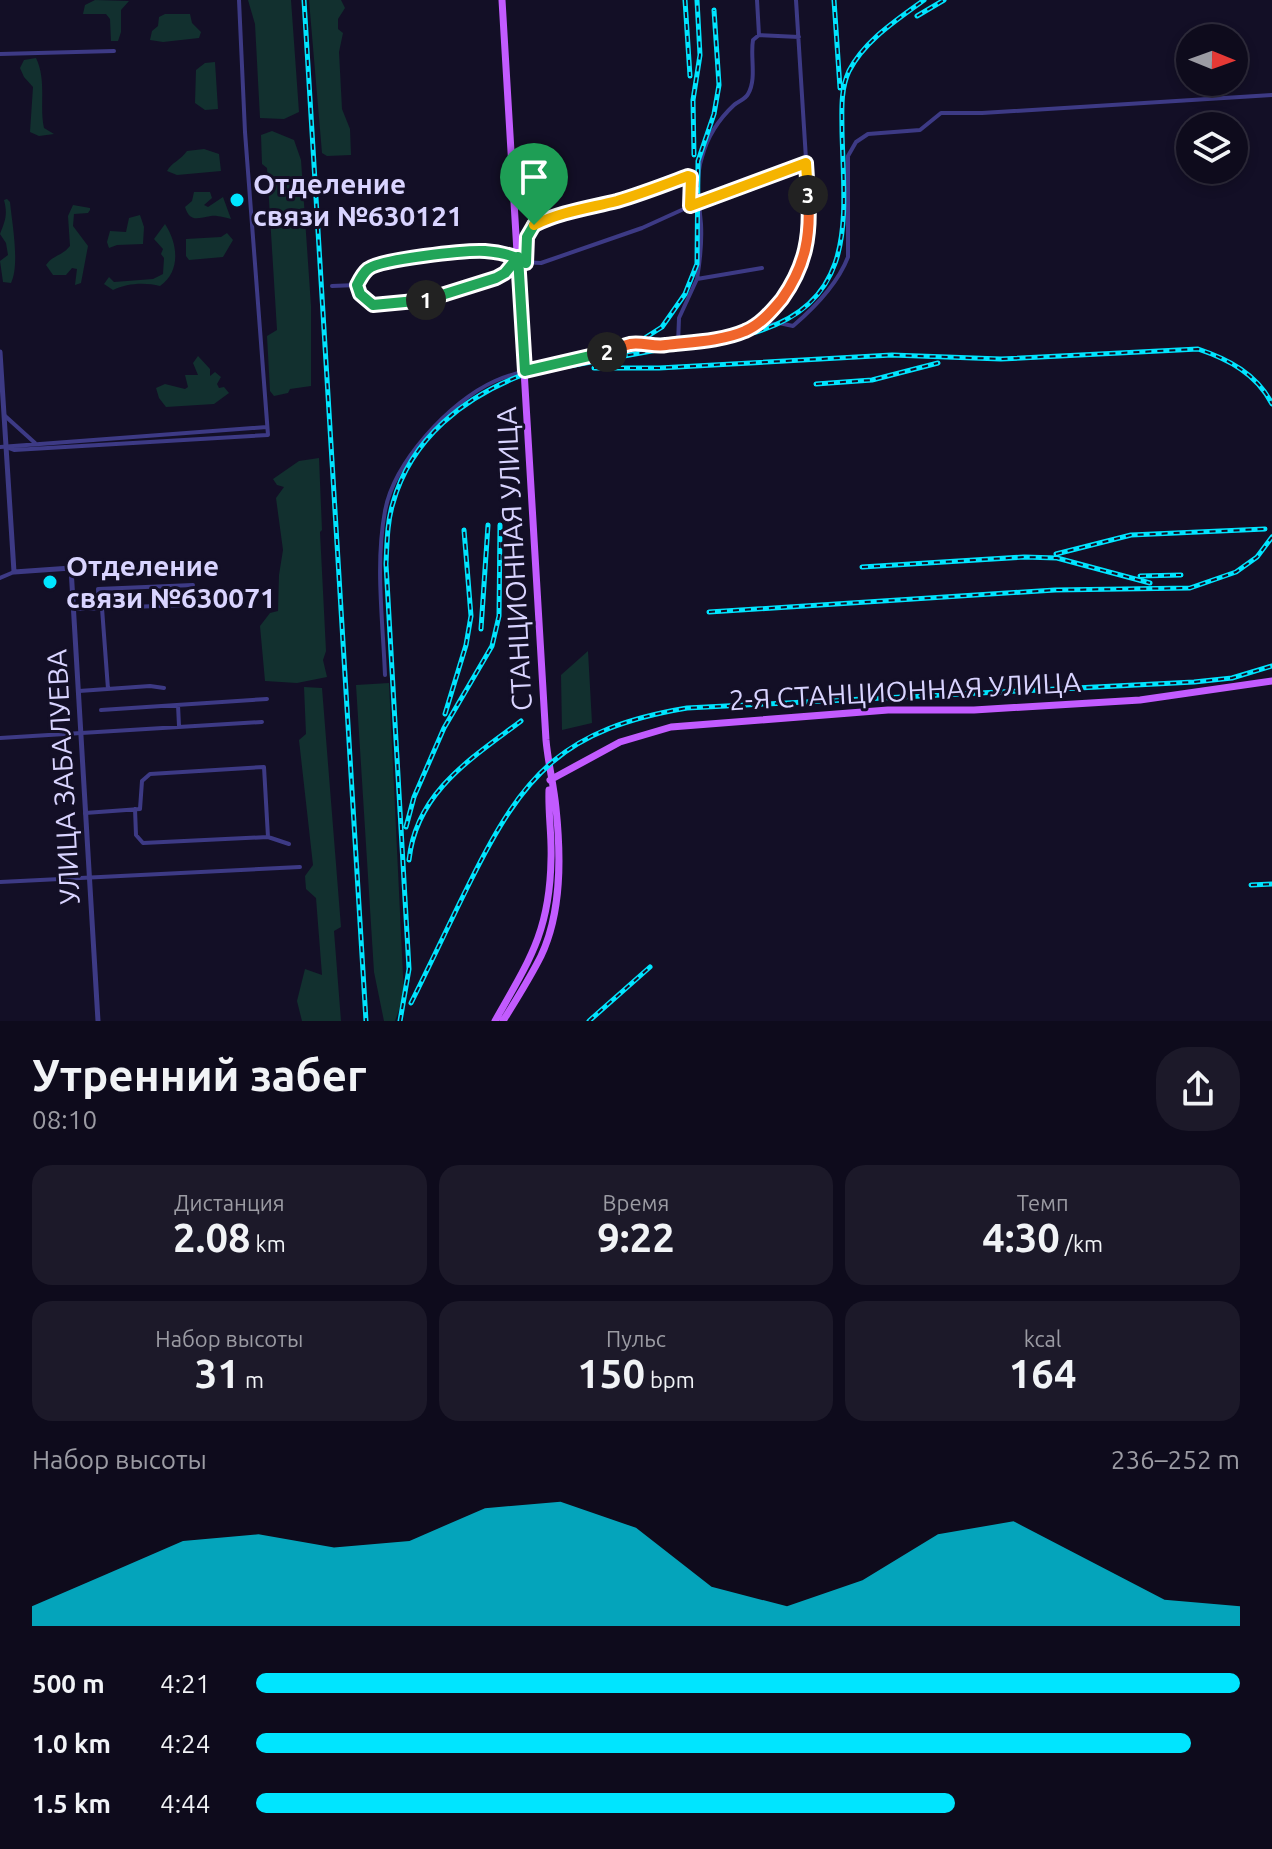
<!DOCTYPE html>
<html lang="ru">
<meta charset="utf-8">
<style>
:root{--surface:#0e0b1c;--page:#1c1929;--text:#f1f3f6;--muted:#9b9ba3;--line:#2e2b3b;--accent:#00e5ff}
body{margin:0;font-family:Ubuntu,sans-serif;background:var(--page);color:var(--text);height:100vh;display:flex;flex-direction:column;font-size:30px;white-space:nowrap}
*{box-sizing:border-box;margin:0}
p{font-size:26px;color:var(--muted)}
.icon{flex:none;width:44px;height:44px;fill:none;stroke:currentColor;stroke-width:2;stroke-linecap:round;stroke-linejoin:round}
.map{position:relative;height:1021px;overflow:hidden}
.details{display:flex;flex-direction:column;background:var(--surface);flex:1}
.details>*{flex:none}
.needle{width:52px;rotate:91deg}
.buttons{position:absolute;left:1176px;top:24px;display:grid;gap:16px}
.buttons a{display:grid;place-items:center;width:72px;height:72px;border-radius:50%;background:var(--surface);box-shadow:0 4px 12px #0003,0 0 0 2px var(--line);font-size:40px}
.pin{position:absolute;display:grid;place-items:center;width:68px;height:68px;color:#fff;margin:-82px -34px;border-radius:50% 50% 50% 0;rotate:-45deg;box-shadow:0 0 8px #0007}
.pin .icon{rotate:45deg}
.km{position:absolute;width:40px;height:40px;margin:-20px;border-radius:50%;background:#222;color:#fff;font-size:22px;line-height:40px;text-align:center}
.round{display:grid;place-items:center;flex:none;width:84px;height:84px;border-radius:32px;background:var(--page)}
.head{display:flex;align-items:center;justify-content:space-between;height:136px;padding:0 32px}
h1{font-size:44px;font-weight:700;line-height:60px}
.stats{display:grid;grid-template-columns:repeat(3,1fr);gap:12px;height:136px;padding:8px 32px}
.stats div{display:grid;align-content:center;border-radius:20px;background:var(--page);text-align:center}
.stats b{font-size:40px;font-weight:700}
.stats small{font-size:22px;font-weight:400}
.stats p{font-size:22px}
.chart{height:224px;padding:16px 32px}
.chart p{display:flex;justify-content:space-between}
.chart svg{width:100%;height:144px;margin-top:8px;fill:var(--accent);opacity:.7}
ul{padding:0 32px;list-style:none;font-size:26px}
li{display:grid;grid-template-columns:128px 96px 1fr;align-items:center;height:60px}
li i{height:20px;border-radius:10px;background:var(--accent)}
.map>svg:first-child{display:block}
.green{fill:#12302f}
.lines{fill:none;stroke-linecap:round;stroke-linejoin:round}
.minor{stroke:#3d3a85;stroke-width:4}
.tertiary{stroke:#3d3a85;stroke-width:5}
.primary{stroke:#c25bff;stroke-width:7}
.rail-casing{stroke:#00e5ff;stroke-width:5}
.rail{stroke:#130f26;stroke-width:2;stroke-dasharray:6;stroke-linecap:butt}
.split-1-casing{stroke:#fff;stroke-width:16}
.split-2-casing{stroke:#fff;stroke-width:16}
.split-3-casing{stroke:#fff;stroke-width:16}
.split-4-casing{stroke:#fff;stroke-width:16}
.split-1{stroke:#22a559;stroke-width:10}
.split-2{stroke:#22a559;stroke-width:10}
.split-3{stroke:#f0652b;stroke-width:10}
.split-4{stroke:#f5b400;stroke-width:10}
.poi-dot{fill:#00e5ff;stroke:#130f26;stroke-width:3}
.labels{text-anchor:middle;stroke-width:6;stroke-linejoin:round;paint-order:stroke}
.poi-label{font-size:28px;font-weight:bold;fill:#d9d4ff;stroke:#130f26;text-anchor:start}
.street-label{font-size:28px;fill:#d9d4ff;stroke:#130f26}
</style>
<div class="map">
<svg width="1272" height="1021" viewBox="0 0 1272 1021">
<rect width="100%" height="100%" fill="#130f26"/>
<!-- green -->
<path class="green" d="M 95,0 L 129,1 L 121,10 L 121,32 L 118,41 L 111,41 L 110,19 L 106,14 L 83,14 L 85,5 Z
M 248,0 L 291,0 L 299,112 L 284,119 L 260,118 L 255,24 Z
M 309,0 L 341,0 L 345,8 L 338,19 L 338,29 L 343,33 L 339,52 L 342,109 L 350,129 L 351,155 L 327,156 L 322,153 Z
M 165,14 L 190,14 L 192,23 L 201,32 L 199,38 L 163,42 L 150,40 L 152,31 L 158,26 L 159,17 Z
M 36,58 C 47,81 39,106 44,128 L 54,134 L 39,136 L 30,132 L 33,87 L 24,77 L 20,68 L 24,60 Z
M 215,62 L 218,109 L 205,110 L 195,103 L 196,70 L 205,63 Z
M 272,131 L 294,140 L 301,160 L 311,306 L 311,386 L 290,389 L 288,393 L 274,396 L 270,391 L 267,336 L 277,330 L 267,168 L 262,164 L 261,135 Z
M 204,149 L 219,154 L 221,171 L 177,175 L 167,171 C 172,162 180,161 187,151 Z
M 194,192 L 210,192 L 212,198 L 204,205 L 208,207 L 223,197 L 231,219 C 226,218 217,215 211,216 C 198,218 190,223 185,207 L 192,201 Z
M 7,199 L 10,202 C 12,223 20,265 11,283 L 3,282 L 0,261 L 8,255 L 6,243 L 0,234 C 5,221 8,215 4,200 Z
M 73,205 L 90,208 L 90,210 L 88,213 L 74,214 L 73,226 L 88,246 L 81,283 L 75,285 L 77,269 L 72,268 L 66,275 L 53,275 L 46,265 C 53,255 62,256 70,246 L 68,216 Z
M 140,215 L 144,227 L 143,244 L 117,245 L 109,248 L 107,242 L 110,231 L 126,232 L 129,218 Z
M 165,224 C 178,244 181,271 160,286 C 145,282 127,283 113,290 L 104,284 L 109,277 L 114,282 L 153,279 L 163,274 L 164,258 L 161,254 L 163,249 L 154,239 Z
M 227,233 L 233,240 L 223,257 L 189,260 L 186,256 L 186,239 L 221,237 Z
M 198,356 L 210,369 L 210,376 L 215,372 L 221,377 L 217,384 L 219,388 L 224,387 L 229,393 L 214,404 L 166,407 L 159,398 L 156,388 L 165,384 L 185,389 L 188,387 L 185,375 L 198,375 L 193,363 Z
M 319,458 L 322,530 L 320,532 L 326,651 L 323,660 L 327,677 L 297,683 L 265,681 L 260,626 L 270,613 L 278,611 L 279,575 L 283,550 L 276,498 L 284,487 L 277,485 L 273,479 L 299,461 Z
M 588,651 L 592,723 L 562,730 L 561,675 Z
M 389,683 L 404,996 L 395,1021 L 384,1021 L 374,972 L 356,685 Z
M 304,687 L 322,688 L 341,927 L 334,931 L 341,1021 L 302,1021 L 297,1001 L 305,969 L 322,975 L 316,898 L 306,889 L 305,876 L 313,865 L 299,740 L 306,734 Z"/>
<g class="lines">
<!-- minor -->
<path class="minor" d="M 759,35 L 799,37
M 0,54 L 114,51
M 526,263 C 526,251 524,236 532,227 C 546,212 602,205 622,199 C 644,192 666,184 688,176 L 691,177 L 690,206
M 697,279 C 700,261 702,242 701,224 C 699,202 695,178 702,157 C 707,138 719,119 734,105 C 738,101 745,100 748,94 C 757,79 750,57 753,40 L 759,35 L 757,0
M 357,285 C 361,277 366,270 374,266 C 392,258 472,249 493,252 C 510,254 523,263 541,263 L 642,228 L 697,203 L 806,163
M 332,286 L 357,285 L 360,294 L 373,305 L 423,300 L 496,278 L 505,273 L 516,259
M 748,330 L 779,323 L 793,326 C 814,308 838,283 848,257 L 848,156 L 856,142 L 868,134 L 920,130 L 941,113 L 982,113 L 1272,95
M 678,344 L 679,318 L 697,279 L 762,268
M 4,415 L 35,443
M 0,447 L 267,427
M 6,447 L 14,450 L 268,435 L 245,132 L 239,0
M 0,578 L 14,572
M 99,608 L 98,589 L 193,585
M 102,608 L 108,689
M 73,609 L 185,605 L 203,595 L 255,591
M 385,675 C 383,622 375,564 385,511 C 394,462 450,401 495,381 C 525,368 558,366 589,358 C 603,355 616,347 630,344 C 639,343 650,347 660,346 C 686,344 718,340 743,331 C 786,317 805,263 810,223 L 796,0
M 79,691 L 150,686 L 164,688
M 178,705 L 179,726
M 101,710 L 267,699
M 0,738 L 262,722
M 135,809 L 136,835 L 143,843 L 268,837 L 289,844
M 85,813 L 140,809 L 142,781 L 150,774 L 264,767 L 268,837
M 0,882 L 300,867"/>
<!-- tertiary -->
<path class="tertiary" d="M 0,352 L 14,572 L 71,568 L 98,1021"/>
<!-- primary -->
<path class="primary" d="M 502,0 L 546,740 C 548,763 554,786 556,808 C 561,856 562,912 541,956 C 530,978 516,1000 503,1021
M 550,780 L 620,742 L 671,727 L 888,710 L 974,710 L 1140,700 L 1272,681
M 495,1021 C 529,961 550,931 551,859 C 552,836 548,813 549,790"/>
<!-- rail casing -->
<g class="rail-casing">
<path id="rail" d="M 304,0 L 366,1021
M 685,0 L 690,76
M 834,0 L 840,88
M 917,16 L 944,0
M 694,155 L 693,100 L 700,55 L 697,0
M 626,350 L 662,327 L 685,294 L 697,264 L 698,161 L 714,114 L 719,85 L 714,10
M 594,368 L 659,368 L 892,355 L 1001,359 L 1198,349 C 1228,359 1257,374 1272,404
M 816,384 L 872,380 L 938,363
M 1056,554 L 1131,535 L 1265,529
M 862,567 L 1024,557 L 1057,558 L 1150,583
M 1140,576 L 1181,575
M 709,612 L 1055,590 L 1190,588 L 1236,572 L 1257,557 L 1272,537
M 481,629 L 488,525
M 445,714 L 466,645 L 471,616 L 464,530
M 406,827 L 414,797 L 444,728 L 492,646 L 499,616 L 500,525
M 409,860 C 416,792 472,758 521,721
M 1251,885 L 1272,884
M 411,1003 C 431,963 450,922 470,882 C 524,773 563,729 687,708 L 1194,682 L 1232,678 L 1272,666
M 400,1021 L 409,969 L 386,564 C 387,544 387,522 393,503 C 411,438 465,396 525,374 L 756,332 C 859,301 844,217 842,132 C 842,113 840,90 849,71 C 865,40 897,20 924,0
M 589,1021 L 650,967"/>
</g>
<!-- rail -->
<use href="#rail" class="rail"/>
</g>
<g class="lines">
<!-- split-1 casing -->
<g class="split-1-casing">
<path id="split-1" d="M 426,300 L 373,305 L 360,294 L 357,285 C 360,279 363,273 368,269 C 381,259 466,250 485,251 C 499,252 514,255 526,263 L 527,237 L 534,225"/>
</g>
<!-- split-2 casing -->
<g class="split-2-casing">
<path id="split-2" d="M 426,300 L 496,278 L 505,273 L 518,257 L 525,371 L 607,352"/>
</g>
<!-- split-3 casing -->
<g class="split-3-casing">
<path id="split-3" d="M 607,352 C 614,350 622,346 630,344 C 642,342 654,347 666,345 C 691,342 722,341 745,331 C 760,325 772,311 782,299 C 806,265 811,235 808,195"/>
</g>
<!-- split-4 casing -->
<g class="split-4-casing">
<path id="split-4" d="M 534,225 C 560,212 589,208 617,201 C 641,194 664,185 688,176 L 691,177 L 690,206 L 806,163 L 808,195"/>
</g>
<!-- split-1 -->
<use href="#split-1" class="split-1"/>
<!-- split-2 -->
<use href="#split-2" class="split-2"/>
<!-- split-3 -->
<use href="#split-3" class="split-3"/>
<!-- split-4 -->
<use href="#split-4" class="split-4"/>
</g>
<!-- markers -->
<g class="poi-dot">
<circle cx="237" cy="200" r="8"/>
<circle cx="50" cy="582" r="8"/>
</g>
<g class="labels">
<!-- poi labels -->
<g class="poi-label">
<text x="253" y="194">Отделение<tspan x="253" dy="32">связи №630121</tspan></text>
<text x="66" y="576">Отделение<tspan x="66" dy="32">связи №630071</tspan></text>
</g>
<!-- street labels -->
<g class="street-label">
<text transform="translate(514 559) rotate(-93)" y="10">СТАНЦИОННАЯ УЛИЦА</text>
<text transform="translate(905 691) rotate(-3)" y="10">2-Я СТАНЦИОННАЯ УЛИЦА</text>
<text transform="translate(63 777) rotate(-93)" y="10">УЛИЦА ЗАБАЛУЕВА</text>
</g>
</g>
</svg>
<div class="buttons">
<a><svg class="needle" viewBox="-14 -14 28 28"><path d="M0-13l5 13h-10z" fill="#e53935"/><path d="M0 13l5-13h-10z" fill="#9b9ba3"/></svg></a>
<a><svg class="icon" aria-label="layers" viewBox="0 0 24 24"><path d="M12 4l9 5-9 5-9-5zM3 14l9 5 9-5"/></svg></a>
</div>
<div class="pin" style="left:534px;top:225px;background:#1e9e55"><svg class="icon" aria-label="arrive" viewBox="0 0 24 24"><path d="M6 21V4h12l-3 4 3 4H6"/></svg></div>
<b class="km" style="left:426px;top:300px">1</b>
<b class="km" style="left:607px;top:352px">2</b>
<b class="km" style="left:808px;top:195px">3</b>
</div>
<section class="details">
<div class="head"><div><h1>Утренний забег</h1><p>08:10</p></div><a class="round"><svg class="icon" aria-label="share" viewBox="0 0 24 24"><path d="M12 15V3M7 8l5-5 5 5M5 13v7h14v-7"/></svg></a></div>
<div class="stats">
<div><p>Дистанция</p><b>2.08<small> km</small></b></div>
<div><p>Время</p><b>9:22</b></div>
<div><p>Темп</p><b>4:30<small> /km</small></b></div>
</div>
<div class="stats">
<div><p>Набор высоты</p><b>31<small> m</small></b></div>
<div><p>Пульс</p><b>150<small> bpm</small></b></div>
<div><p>kcal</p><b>164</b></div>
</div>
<div class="chart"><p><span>Набор высоты</span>236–252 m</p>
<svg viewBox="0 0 160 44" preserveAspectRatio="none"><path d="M0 44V38L10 28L20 18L30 16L40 20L50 18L60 8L70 6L80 14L90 32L100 38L110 30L120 16L130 12L140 24L150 36L160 38V44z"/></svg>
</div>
<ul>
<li><b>500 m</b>4:21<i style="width:100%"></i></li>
<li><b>1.0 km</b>4:24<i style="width:95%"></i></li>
<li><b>1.5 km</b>4:44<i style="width:71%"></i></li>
</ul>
</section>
